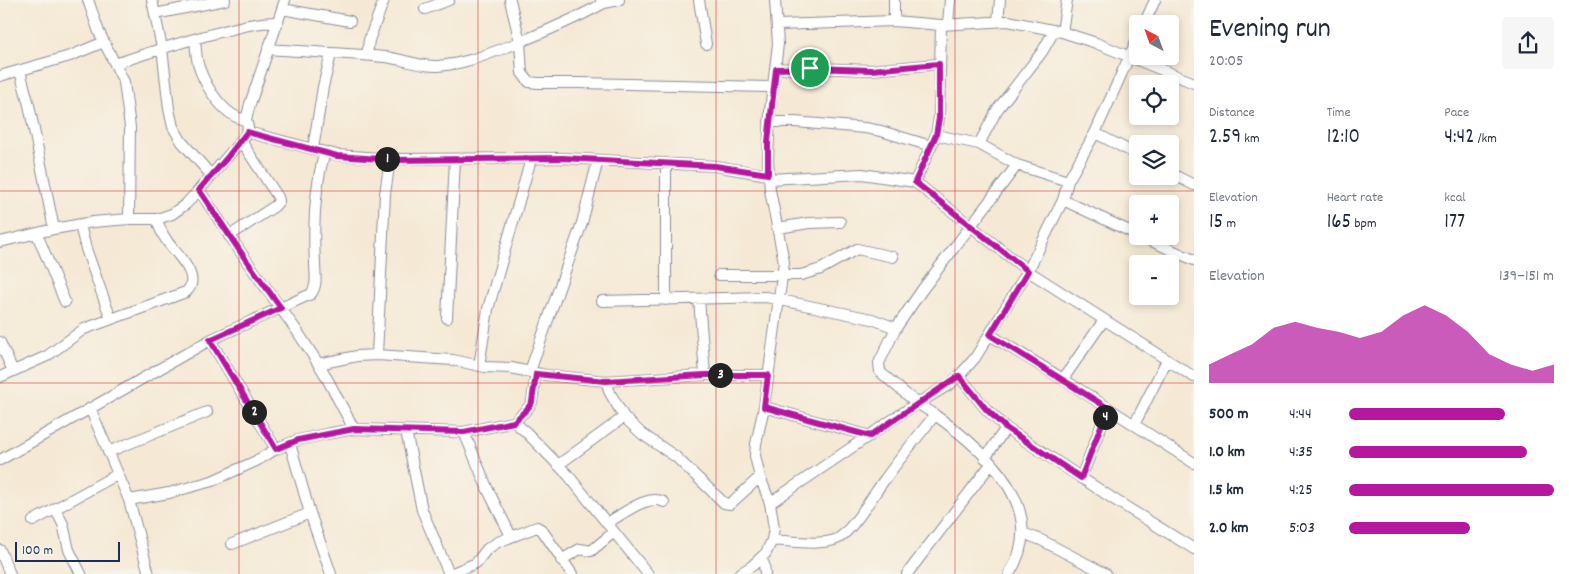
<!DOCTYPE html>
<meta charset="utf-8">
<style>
:root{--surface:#fff;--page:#f6f6f7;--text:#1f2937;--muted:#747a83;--accent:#b5179e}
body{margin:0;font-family:Dekko,sans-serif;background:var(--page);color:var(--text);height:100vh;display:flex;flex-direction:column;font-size:19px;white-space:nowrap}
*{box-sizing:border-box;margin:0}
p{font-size:16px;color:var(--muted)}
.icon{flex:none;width:28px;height:28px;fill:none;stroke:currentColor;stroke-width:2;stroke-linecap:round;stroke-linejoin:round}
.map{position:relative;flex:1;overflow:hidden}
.details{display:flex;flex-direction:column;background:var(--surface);width:375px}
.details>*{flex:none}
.needle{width:32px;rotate:319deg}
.controls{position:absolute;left:1129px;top:15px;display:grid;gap:10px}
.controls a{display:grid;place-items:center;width:50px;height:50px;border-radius:5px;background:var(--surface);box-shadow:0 2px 8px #0003;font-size:25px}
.scale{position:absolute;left:15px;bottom:12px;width:105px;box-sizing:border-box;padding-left:5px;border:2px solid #1b2f5e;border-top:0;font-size:14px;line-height:18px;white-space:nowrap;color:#1b2f5e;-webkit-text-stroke:4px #f7f3e8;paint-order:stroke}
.pin{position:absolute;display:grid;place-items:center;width:42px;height:42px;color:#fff;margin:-21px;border:2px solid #fff;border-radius:50%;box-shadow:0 1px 5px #0007}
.km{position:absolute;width:25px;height:25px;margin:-12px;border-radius:50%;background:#222;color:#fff;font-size:14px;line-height:25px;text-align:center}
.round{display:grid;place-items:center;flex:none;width:52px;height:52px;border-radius:5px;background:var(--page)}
.head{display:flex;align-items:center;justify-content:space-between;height:85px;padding:0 15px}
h1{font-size:28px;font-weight:600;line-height:38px}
.figures{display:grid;grid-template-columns:repeat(3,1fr);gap:8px;height:85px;padding:5px 15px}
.figures div{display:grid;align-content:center}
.figures b{font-size:21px;font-weight:600}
.figures small{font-size:14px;font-weight:400}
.figures p{font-size:14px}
.chart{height:140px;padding:10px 15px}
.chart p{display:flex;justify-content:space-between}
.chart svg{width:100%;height:90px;margin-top:5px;fill:var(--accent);opacity:.7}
ul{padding:0 15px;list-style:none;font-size:16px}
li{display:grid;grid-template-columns:80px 60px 1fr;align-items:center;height:38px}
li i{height:12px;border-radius:6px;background:var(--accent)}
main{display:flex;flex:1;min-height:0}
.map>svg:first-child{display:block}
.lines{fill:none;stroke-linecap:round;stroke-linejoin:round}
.minor-casing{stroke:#888c9a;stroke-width:12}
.minor{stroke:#fff;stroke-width:10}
.route-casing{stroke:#fff;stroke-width:10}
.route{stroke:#b5179e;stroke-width:6}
.grid{fill:none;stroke:#d62828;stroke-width:1;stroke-opacity:0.55}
</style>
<main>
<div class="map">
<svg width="1194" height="574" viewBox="0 0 1194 574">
<rect width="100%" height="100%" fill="#f7f3e8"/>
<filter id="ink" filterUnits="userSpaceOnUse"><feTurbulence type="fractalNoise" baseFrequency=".02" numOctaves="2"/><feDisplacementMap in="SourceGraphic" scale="10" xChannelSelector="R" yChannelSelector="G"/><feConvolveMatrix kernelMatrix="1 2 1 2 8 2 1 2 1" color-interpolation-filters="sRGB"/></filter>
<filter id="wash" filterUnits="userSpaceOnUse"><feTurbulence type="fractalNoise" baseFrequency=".0096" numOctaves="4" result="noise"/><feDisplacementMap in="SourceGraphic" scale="20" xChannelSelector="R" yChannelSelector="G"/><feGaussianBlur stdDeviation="1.12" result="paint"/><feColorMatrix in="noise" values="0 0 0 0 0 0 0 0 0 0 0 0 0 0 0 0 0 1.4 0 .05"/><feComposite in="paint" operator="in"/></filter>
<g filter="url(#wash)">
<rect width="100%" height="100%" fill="#f5e9d5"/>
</g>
<g filter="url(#ink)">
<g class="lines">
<!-- minor casing -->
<g class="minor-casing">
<path id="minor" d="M 88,0 L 99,32 L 124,82 L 130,127 L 129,219
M 152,0 L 162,48 L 169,109 L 173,127 L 182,142 L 212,176
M 510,0 L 520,42 L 522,73 L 529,82 L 538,83 L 580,83 L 773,87
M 601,0 L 604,3 L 619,0
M 699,0 L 706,44
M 282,9 L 350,21
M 425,9 L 449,0
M 155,14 L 225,0
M 894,21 L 894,0
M 998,21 L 1000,0
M 948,24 L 950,0
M 1144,24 L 1155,0
M 778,25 L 894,21 L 941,25 L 1008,21 L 1062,32 L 1096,43 L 1194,83
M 1062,32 L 1067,0
M 195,39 C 196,49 196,61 200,70 C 207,89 225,117 246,120
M 268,49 C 307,52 346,53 385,57 C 402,59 422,67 438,66 C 464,64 483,56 507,47 C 540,34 572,21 604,3
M 367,55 L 369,40 L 384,0
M 115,64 C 150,52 184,41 220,32 C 239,27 257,22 277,22
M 776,69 L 810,68 L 871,70 L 939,64
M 20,71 L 29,105 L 54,229
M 0,76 L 70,56 L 104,42
M 769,122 L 795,122 L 865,128 L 881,131 L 931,146
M 247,132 L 337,155 L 394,159 L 563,158 L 715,166 L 768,175
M 1095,133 L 1138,155
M 936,135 L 979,144 L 1017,165 L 1068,181
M 979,144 L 997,110 L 1042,52 L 1054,31
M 313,149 L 323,87 L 331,54
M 1170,173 L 1194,185
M 769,179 L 862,174 L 915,182 L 1028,271 L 1194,377
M 915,182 L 936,135 L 939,118 L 941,25
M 199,190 L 246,260 L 297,331 L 323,371 L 354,429
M 1063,200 L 1138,235
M 80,225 L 86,249 L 111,319
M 778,228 L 809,223 L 840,222
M 37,234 L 65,302
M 229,236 L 275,206 L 279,201 L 278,197 L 241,141
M 1140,236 L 1194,260
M 0,242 L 54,229 L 93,222 L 129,219 L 157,219 L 172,214 L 186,204 L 199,190 L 245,136 L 248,127 L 246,120 L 250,104 L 285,0
M 719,275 L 801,275 L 821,269 L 857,249 L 893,257
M 699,299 L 705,375
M 666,300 L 666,163
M 602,301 L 766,297 L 872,319 L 896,328
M 447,318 L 455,160
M 990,335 L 1063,379 L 1194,463
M 210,340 L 276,449
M 0,342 L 13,371
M 377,355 L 385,194 L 390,159
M 318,364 L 357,356 L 377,355 L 453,360 L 485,367 L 511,368 L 545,375 L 606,381 L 705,375 L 768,375
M 479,366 L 488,309 L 531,159
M 530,371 L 582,223 L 598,160
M 959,376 L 986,409 L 1006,428 L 1115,500 L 1194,549
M 0,377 L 47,356 L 84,329 L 186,292 C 203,277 176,254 167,241 C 162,234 159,227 157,219
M 1063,379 L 1104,320
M 606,381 L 610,393 L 624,417 L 642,434 L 676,457 L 724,503 L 730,504 L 760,477
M 764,407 L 870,436
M 90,408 L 129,500 L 149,574
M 514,422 L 526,432 L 568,475 L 648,574
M 1134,425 L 1167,360
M 406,431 L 422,510 L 449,574
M 464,432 L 488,490 L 511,536
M 290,444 L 310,513 L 331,574
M 108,452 L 207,412
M 985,458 L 1006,428
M 0,460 L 210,340 L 311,294 C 318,285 315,274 315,264 C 313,226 314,188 325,152
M 558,465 L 624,417
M 1081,478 L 1108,408
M 129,500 L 169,493 L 212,481 L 256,461 L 276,449 L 298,440 L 326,434 L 354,429 L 464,432 L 514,422 L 528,408 L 532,402 L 536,373
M 770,503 L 910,408 L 950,384 L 959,376 L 975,358 L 1028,271 L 1063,200 L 1068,181 L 1095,133 L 1138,37
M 55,509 L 63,524 L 69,550 L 81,574
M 33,521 L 118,474
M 607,523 C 622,515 648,493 664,502
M 1023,533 L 1041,540 L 1106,574
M 772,540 C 790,541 820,546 837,539 C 851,533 875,492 885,479 C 901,457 918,436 935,415
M 232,544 L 310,513
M 0,550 L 10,574
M 761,559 L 764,564 L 765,574
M 561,560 L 580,549 L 591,551 L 614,532
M 450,574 L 476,563 L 487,549 L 498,542 L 537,527 L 542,530 L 572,574
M 739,574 L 752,566 L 766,553 L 772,540 L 774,528 L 770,503 L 760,477 L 755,456 L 756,444 L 764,407 L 784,262 L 770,190 L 768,160 L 770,111 L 778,44 L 775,0
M 907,574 L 991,464
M 1009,574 C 1051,509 985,450 935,415 C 929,410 922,407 916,402 C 904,393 892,382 880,372 L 879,363 L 896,328 L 922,290 L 1017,165"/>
</g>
<!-- minor -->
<use href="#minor" class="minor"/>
</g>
</g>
<g class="lines" filter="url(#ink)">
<!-- route casing -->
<g class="route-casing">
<path id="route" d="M 939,64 L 939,118 L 936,135 L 915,182 L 1028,271 L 990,335 L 1108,408 L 1081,478 L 1006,428 L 986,409 L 959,376 L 870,436 L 764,407 L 768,375 L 705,375 L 606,381 L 536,374 L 532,402 L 528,408 L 514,422 L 464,432 L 354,429 L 298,440 L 276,449 L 210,340 L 281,308 L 246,260 L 199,190 L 226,159 L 247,132 L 337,156 L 394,160 L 563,158 L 715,166 L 768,174 L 768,142 L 776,69 L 810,68 L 871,70 Z"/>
</g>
<!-- route -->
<use href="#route" class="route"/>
</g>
<!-- grid -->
<path class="grid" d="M 239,0 L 239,574M 478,0 L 478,574M 716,0 L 716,574M 955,0 L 955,574M 0,191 L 1194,191M 0,383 L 1194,383"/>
</svg>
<div class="controls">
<a><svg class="needle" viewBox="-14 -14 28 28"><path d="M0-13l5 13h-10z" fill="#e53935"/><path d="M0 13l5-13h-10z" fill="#747a83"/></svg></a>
<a><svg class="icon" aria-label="locate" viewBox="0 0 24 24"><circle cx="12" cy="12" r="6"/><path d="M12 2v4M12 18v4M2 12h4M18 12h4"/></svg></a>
<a><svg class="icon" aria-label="layers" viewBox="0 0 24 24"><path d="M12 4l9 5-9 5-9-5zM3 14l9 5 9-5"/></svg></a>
<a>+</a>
<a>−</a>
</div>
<div class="scale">100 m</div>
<div class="pin" style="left:810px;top:68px;background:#1e9e55"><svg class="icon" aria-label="arrive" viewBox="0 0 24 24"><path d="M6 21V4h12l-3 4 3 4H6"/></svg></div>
<b class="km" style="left:387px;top:159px">1</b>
<b class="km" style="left:254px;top:412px">2</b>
<b class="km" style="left:720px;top:375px">3</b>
<b class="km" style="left:1105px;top:417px">4</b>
</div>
<section class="details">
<div class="head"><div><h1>Evening run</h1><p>20:05</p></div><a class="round"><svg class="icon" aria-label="share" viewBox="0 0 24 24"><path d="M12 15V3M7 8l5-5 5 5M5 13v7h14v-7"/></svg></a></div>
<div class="figures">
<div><p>Distance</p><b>2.59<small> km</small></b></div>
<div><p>Time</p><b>12:10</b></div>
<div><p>Pace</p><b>4:42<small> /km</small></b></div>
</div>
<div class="figures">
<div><p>Elevation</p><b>15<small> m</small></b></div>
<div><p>Heart rate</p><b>165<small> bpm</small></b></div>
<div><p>kcal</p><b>177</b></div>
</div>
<div class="chart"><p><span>Elevation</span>139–151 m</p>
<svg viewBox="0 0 160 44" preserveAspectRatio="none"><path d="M0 44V35L10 30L20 25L30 17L40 14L50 17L60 19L70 22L80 19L90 11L100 6L110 11L120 19L130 30L140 35L150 38L160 35V44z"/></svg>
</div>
<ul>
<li><b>500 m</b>4:44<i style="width:76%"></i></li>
<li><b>1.0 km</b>4:35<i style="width:87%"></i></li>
<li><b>1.5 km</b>4:25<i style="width:100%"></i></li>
<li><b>2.0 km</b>5:03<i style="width:59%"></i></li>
</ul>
</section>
</main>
